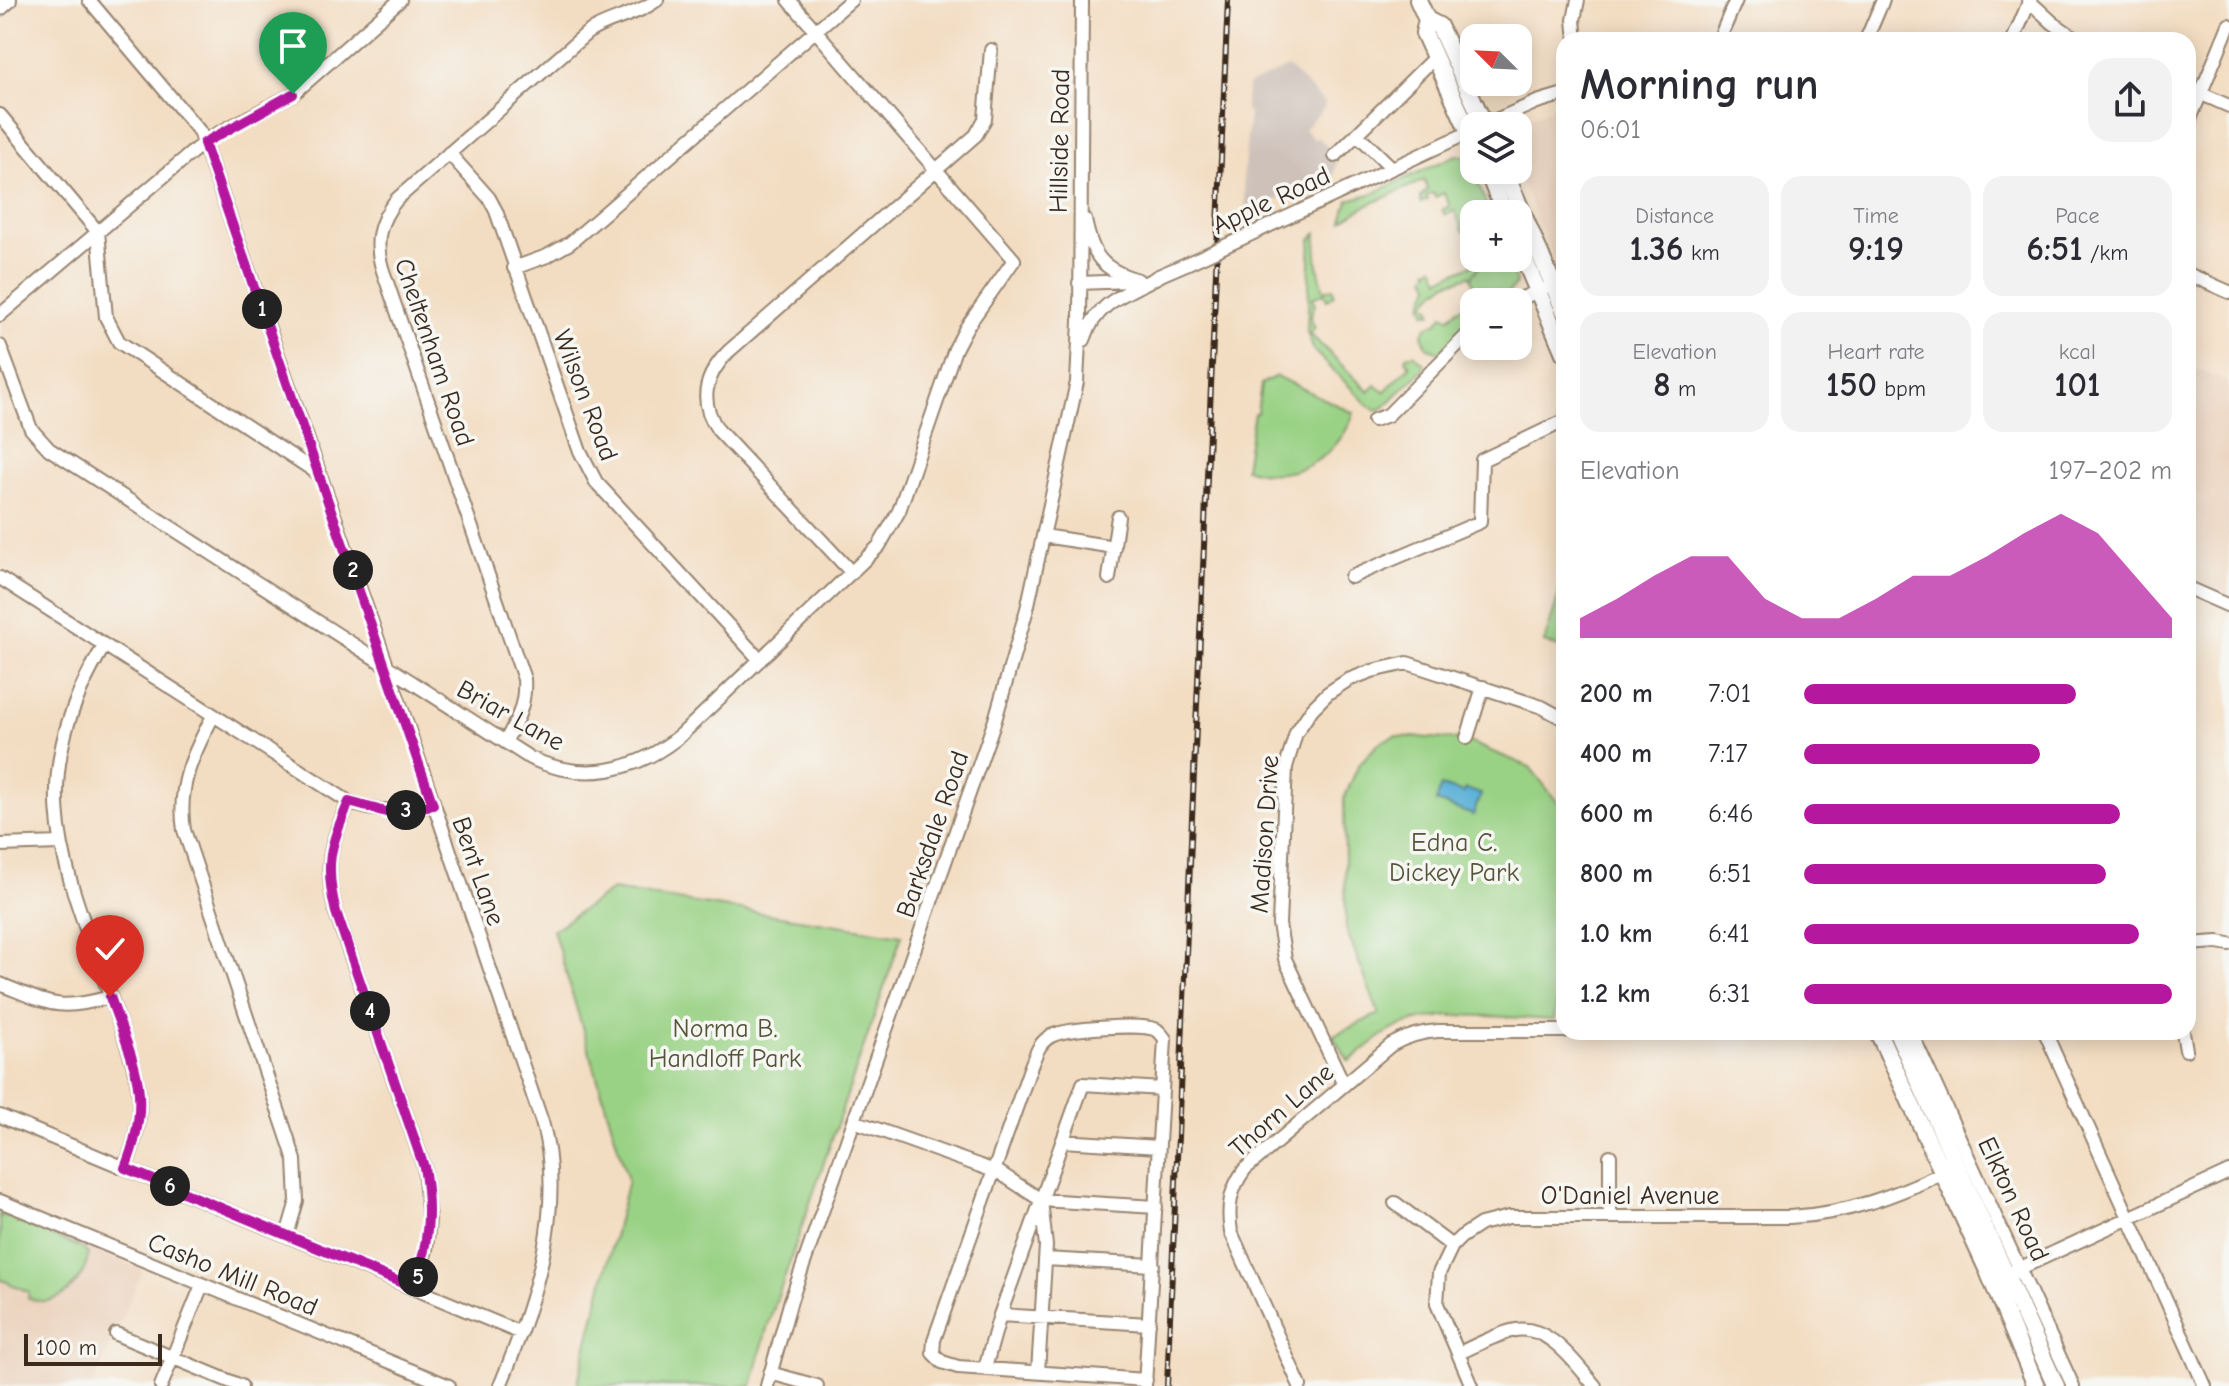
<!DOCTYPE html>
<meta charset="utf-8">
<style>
:root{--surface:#fff;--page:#f2f2f3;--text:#2b2b33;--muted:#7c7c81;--accent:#b5179e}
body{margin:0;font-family:"Comic Neue",sans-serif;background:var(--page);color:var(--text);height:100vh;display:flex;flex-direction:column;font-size:30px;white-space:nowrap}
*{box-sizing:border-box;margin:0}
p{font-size:26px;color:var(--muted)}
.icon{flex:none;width:44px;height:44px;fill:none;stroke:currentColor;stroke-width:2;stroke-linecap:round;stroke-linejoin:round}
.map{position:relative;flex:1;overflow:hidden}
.details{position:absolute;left:1556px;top:32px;width:640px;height:1008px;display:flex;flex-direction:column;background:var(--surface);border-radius:24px;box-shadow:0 4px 20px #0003}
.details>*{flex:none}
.needle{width:52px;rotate:294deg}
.controls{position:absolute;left:1460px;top:24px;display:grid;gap:16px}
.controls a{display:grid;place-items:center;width:72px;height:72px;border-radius:16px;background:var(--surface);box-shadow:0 4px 20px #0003;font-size:40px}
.scale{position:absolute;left:24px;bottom:20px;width:138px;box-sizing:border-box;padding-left:8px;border:4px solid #3b2a1e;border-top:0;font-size:22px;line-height:28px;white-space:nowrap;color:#3b2a1e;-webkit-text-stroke:6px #f6f6f2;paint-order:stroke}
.pin{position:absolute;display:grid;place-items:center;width:68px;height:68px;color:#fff;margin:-82px -34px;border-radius:50% 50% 50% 0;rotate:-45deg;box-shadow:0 0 8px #0007}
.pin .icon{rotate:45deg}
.km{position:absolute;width:40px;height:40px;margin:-20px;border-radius:50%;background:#222;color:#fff;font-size:22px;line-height:40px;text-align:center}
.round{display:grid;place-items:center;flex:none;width:84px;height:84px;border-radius:24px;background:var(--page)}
.headline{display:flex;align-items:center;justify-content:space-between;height:136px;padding:0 24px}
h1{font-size:44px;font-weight:700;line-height:60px}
.stats{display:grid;grid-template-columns:repeat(3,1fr);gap:12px;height:136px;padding:8px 24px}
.stats div{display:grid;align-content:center;border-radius:20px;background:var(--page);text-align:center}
.stats b{font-size:34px;font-weight:700}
.stats small{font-size:22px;font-weight:400}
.stats p{font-size:22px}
.chart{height:224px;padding:16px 24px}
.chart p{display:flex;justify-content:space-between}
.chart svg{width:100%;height:144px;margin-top:8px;fill:var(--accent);opacity:.7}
ul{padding:0 24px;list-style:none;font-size:26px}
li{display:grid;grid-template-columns:128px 96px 1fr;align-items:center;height:60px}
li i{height:20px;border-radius:10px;background:var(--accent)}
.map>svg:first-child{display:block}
.built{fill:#eaceb6}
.industrial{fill:#cec1b9}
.green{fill:#9ad285;stroke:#6a7e52;stroke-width:2}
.water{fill:#5bb1d7;stroke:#4b6e7a;stroke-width:2}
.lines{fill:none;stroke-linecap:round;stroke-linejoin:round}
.minor-casing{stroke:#978470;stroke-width:16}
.major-casing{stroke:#978470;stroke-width:20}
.minor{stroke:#fff;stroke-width:12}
.major{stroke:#fff;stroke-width:16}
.rail-casing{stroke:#3b2a1e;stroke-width:6}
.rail{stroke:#f6f6f2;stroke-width:3;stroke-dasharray:9;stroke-linecap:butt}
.minor-bridge-casing{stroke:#978470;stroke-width:16;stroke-linecap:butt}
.minor-bridge{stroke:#fff;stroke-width:12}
.route-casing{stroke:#fff;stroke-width:16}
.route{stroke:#b5179e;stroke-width:10}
.labels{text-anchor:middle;stroke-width:7;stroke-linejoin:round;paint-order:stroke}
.street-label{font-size:26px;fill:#3b2a1e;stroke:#f6f6f2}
.park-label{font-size:26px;fill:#535438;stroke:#f6f6f2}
</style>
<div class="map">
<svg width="2229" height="1386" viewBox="0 0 2229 1386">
<rect width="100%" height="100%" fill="#f6f6f2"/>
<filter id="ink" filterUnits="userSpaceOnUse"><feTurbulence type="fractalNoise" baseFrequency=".0125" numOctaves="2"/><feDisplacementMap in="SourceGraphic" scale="16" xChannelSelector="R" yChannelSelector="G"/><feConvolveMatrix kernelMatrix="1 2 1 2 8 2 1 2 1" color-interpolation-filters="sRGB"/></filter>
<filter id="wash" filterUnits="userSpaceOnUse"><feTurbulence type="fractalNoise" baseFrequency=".006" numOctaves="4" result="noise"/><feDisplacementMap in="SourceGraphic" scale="32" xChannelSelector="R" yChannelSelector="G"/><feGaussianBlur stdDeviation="1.8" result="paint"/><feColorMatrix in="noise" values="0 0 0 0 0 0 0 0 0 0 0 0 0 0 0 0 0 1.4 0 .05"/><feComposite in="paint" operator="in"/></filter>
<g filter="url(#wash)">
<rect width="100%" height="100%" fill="#f3ddc2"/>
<!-- built -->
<path class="built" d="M 1564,104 L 1564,284 L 1517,170 L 1518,126 L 1509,126 Z
M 2188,364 L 2229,383 L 2229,602 L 2188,584 Z
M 0,1210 L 143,1270 L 92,1386 L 0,1386 Z"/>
<!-- industrial -->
<path class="industrial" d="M 1288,67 L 1325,103 L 1324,108 L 1304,129 L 1315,140 L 1318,137 L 1338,158 L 1333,176 L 1250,211 L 1246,210 L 1243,179 L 1249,114 L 1245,106 L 1248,85 Z"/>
<!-- green -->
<path class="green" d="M 1456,155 L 1464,156 L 1470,162 L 1490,214 L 1474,214 L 1474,236 L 1463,231 L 1455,211 L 1445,215 L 1442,210 L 1450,206 L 1444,193 L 1435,197 L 1433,193 L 1426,196 L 1428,200 L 1421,203 L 1421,196 L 1428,189 L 1424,180 L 1366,206 L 1342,221 L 1348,200 L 1374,193 Z
M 1317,233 C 1315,254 1318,271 1324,291 L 1333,288 L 1334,295 L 1327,300 L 1324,293 L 1312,298 L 1315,305 C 1310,312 1310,321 1315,328 L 1310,334 L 1369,392 L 1376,385 L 1384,392 L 1410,366 L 1405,360 L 1406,356 L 1414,354 L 1424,364 L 1423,369 L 1383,408 L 1377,410 L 1370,407 L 1314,351 L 1307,332 L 1311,240 Z
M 1468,250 L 1474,251 L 1474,258 L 1485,258 L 1473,275 L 1447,283 L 1436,291 L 1425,304 L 1431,308 L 1432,313 L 1426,313 L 1422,305 L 1430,285 L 1426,275 L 1430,272 L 1428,269 L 1434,266 L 1440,279 L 1474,264 Z
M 1487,258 L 1509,258 L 1516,283 C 1508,298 1491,302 1475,302 L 1479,300 L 1471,277 Z
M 1474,302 L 1474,318 L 1440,352 L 1428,348 L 1422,336 L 1426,327 L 1438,322 L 1443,315 L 1449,318 L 1458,309 Z
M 1276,376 L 1354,413 C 1337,459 1292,485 1245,468 L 1254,413 L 1257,413 L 1261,384 Z
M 1564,579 L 1564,648 L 1544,643 Z
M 1395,736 L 1464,740 L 1530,767 L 1562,808 L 1564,952 L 1554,1020 C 1507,1018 1451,1009 1406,1024 C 1385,1030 1366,1049 1349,1061 L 1332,1036 L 1379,1014 L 1346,929 L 1344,799 L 1359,764 L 1380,742 Z
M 612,890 L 902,935 L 767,1328 L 752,1386 L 577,1386 L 628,1180 L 553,930 Z
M 0,1214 L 82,1248 L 88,1254 C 86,1281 57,1311 28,1298 L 29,1292 L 0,1279 Z"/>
<!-- water -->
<path class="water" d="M 1441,786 L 1464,793 L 1466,789 L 1481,794 L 1473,815 L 1436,802 Z"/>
</g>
<g filter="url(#ink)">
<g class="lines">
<!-- minor casing -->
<g class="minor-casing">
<path id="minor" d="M 89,0 L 200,132 L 387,666 L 542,1122 C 567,1208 533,1306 500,1386
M 2028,0 L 2053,23 L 2078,40
M 1576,40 L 1574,20 L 1578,0
M 1719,40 L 1736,0
M 1866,40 L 1883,0
M 2013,40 L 2030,0
M 2188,88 L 2229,106
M 0,115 L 98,232 L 106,317 L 119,342 L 319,474
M 2188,124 L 2229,25
M 1482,126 L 1537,102 L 1564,94
M 1357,134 L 1392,168
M 449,153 L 489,198 L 496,211 L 579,449 L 596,482 L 760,660
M 1335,156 L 1435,57
M 1085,220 C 1092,256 1102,270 1138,280
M 1247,236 L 1474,130
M 514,268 L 547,256 L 570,243 L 851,0
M 2188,274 L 2229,292
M 1156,277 L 1186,264
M 1079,283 L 1130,281
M 1513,302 L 1543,289
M 0,315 L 196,149 L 213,136 L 293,94 L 400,0
M 1084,340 C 1096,301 1128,293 1161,275
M 0,346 L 31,429 L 49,449 L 530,758 C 584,783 636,772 681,735 L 879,546 L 899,511 L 955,349 L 966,328 L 1014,260 L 789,0
M 1374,420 L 1388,415 L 1474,328
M 1044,536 L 1114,547
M 852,573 L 718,430 C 698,401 705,375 729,351 L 976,135 L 985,119 L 991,50
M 1351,577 L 1480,522 L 1482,460 L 1564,421
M 0,578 L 349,802 C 379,815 403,810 433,805
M 1109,578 L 1118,517
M 2188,588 L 2229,606
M 104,646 C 17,790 68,872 117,1016 C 138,1077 151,1104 125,1168
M 213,716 C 193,754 177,786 184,830 L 295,1160 L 297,1201 L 287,1235
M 1467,738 L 1483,687
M 505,742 C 517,721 526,704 524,679 L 383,271 C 374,243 378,222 397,199 L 587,33 C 609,18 636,16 657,0
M 349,802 C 329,847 324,865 336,913 L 424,1167 L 429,1220 L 426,1250 L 414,1288
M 0,845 L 60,843
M 2188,944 L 2218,942 L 2229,944
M 0,984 C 50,1004 57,1012 110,997
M 1911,1032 L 2073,1386
M 2045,1032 L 2205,1386
M 2183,1032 L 2186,1050
M 1344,1085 L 1285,959 L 1279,924 L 1286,767 L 1296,733 L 1312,709 L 1328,693 L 1348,680 L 1372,671 L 1407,663 L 1542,707 L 1564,719
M 0,1116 L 521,1333
M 854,1121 L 1000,1173 L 1041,1200 L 1046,1246 L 1038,1372
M 1062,1141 L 1159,1147
M 1610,1156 L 1610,1217
M 1041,1200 L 1156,1207
M 0,1201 L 449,1386
M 1395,1203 L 1452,1246
M 1045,1259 L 1153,1265
M 2014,1271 L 2229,1172
M 1000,1315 L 1149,1324
M 116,1334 L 241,1386
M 1459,1353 C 1475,1346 1493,1336 1511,1331 C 1547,1321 1575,1363 1595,1386
M 985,1368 L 1000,1315 L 1083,1084 L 1162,1089
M 770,1373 L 817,1386
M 161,1386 L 202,1285
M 767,1386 L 791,1300 L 995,720 L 1027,609 L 1077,382 L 1080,321 L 1082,0
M 1145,1386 L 1165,1039 C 1162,1035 1161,1033 1157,1030 C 1142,1023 1067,1028 1051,1036 C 1039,1042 1036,1054 1031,1066 L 934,1340 L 933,1353 L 942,1362 L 958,1367 L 1146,1380
M 1300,1386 L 1231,1232 C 1227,1208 1230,1189 1245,1169 L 1391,1045 C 1407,1036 1420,1032 1438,1031 L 1564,1031
M 1472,1386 L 1437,1304 L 1439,1273 L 1452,1246 L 1461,1237 L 1481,1224 L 1509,1217 L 1790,1217 C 1848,1214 1897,1195 1949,1170"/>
</g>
<!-- major casing -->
<g class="major-casing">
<path id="major" d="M 1418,0 L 1427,20 L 1439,26 L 1485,126
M 0,7 L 8,0
M 1427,20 L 1424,33 L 1474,143
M 1487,170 L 1505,214
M 1504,170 L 1564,310
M 1518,244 L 1564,353
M 1878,1032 L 1988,1271 L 2036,1386
M 1897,1032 L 2056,1386"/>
</g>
<!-- minor -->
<use href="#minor" class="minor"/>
<!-- major -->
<use href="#major" class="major"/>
<!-- rail casing -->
<g class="rail-casing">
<path id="rail" d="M 1167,1386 L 1228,0"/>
</g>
<!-- rail -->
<use href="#rail" class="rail"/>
<!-- minor-bridge casing -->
<g class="minor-bridge-casing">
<path id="minor-bridge" d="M 1186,264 L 1247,236"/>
</g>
<!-- minor-bridge -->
<use href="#minor-bridge" class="minor-bridge"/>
</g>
</g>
<g class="lines" filter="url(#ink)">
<!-- route casing -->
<g class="route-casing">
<path id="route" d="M 110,997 C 134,1065 154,1096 125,1168 L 414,1288 C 428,1244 432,1214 424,1167 L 336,912 C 324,864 330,846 349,802 L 386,812 L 433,805 L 204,143 L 293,94"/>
</g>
<!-- route -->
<use href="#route" class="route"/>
</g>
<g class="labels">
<!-- street labels -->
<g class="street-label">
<text transform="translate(1059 141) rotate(-89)" y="9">Hillside Road</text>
<text transform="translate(1271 200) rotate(-25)" y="9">Apple Road</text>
<text transform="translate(435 352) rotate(71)" y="9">Cheltenham Road</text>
<text transform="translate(586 395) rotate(69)" y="9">Wilson Road</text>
<text transform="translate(511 715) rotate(29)" y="9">Briar Lane</text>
<text transform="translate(932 834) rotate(-71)" y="9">Barksdale Road</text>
<text transform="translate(1264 834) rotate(-86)" y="9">Madison Drive</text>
<text transform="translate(479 871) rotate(71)" y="9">Bent Lane</text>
<text transform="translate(1281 1110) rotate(-41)" y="9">Thorn Lane</text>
<text x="1630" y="1204">O'Daniel Avenue</text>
<text transform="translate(2014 1199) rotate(65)" y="9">Elkton Road</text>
<text transform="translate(233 1274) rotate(22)" y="9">Casho Mill Road</text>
</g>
<!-- park labels -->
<g class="park-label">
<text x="1454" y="851">Edna C.<tspan x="1454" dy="30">Dickey Park</tspan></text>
<text x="725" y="1037">Norma B.<tspan x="725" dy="30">Handloff Park</tspan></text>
</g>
</g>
</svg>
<div class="controls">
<a><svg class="needle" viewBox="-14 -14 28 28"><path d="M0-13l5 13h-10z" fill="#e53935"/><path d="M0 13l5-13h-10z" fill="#7c7c81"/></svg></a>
<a><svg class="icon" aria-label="layers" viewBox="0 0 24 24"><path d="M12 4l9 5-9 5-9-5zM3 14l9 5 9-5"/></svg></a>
<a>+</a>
<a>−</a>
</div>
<div class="scale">100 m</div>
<div class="pin" style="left:293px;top:94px;background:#1e9e55"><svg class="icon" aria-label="arrive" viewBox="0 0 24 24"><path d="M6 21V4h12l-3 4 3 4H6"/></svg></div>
<div class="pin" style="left:110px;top:997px;background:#d93025"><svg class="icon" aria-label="check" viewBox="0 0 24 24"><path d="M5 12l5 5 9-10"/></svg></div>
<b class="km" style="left:262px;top:309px">1</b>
<b class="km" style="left:353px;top:570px">2</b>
<b class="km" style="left:406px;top:810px">3</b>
<b class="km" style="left:370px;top:1011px">4</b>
<b class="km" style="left:418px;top:1277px">5</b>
<b class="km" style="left:170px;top:1186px">6</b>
<section class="details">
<div class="headline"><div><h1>Morning run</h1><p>06:01</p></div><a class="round"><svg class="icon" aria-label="share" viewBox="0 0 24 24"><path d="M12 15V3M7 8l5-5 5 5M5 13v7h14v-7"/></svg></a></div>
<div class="stats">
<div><p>Distance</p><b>1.36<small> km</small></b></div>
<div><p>Time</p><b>9:19</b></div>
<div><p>Pace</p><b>6:51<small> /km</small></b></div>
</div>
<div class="stats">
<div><p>Elevation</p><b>8<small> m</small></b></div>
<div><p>Heart rate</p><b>150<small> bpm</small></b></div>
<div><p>kcal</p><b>101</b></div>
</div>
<div class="chart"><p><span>Elevation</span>197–202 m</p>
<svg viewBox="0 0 160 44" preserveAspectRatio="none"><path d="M0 44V38L10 32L20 25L30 19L40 19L50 32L60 38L70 38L80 32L90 25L100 25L110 19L120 12L130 6L140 12L150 25L160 38V44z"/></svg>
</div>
<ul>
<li><b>200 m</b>7:01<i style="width:74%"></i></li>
<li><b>400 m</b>7:17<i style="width:64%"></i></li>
<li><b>600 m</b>6:46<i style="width:86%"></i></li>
<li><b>800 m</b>6:51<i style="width:82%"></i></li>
<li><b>1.0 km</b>6:41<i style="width:91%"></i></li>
<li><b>1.2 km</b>6:31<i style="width:100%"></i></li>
</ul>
</section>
</div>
